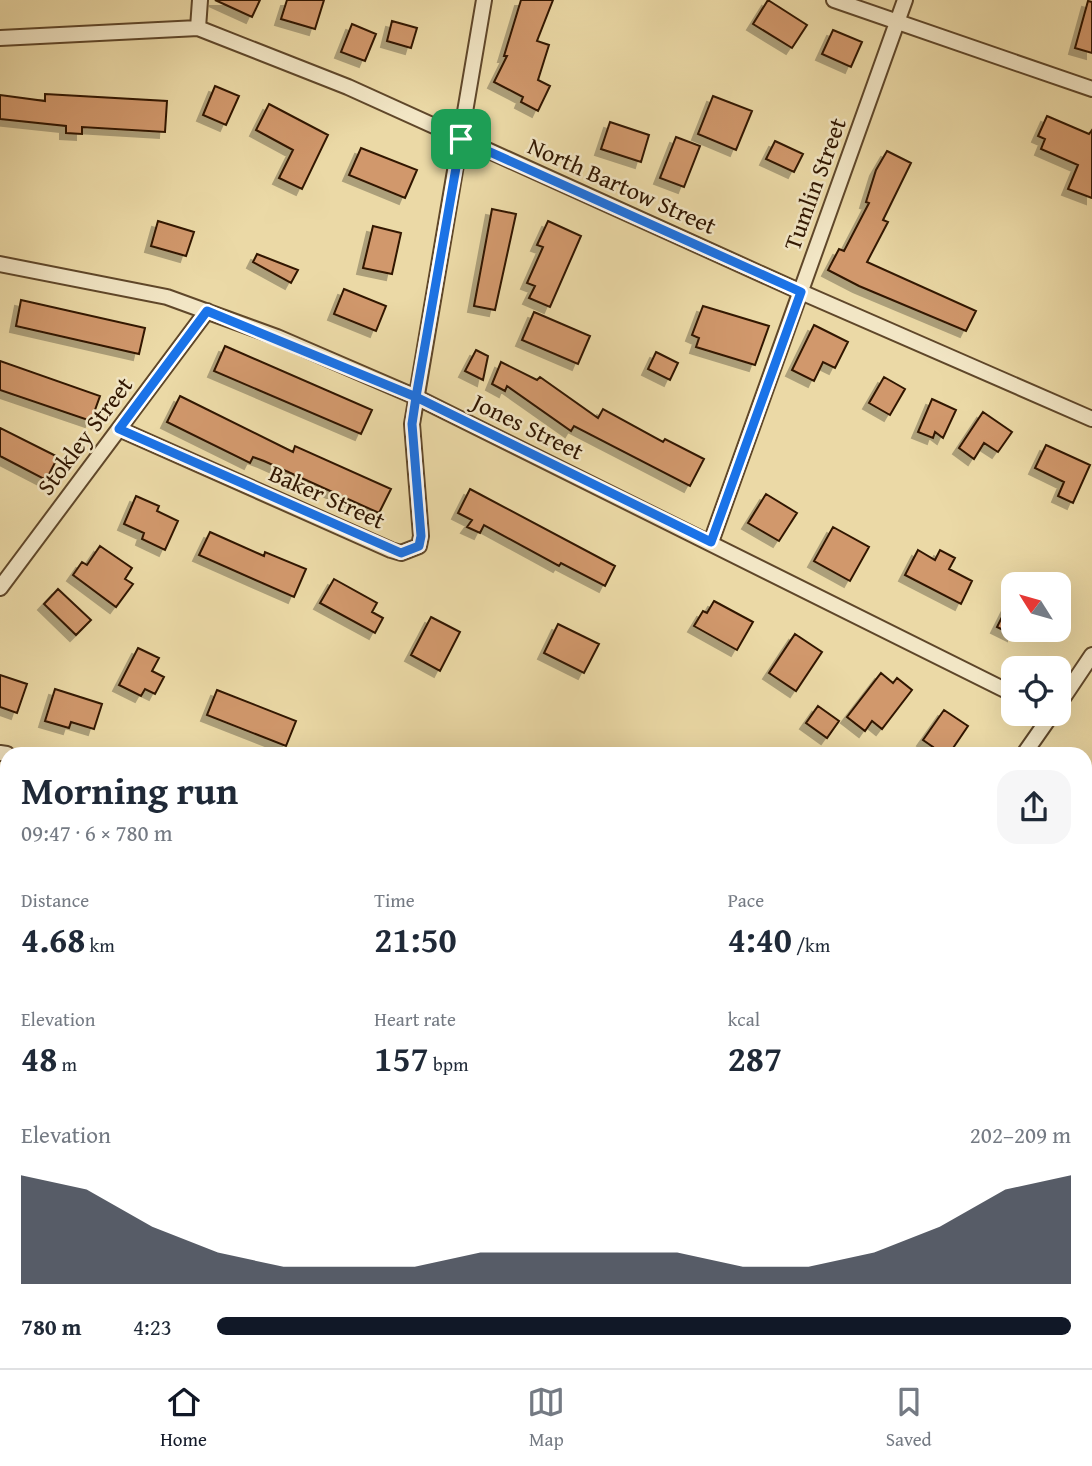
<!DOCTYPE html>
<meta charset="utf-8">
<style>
:root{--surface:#fff;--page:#f6f6f7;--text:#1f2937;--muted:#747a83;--line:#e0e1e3;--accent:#111827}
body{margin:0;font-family:"Gentium Book Plus",serif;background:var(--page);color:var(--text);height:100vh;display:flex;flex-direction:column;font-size:26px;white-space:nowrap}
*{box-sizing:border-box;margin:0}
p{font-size:23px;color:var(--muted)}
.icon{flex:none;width:38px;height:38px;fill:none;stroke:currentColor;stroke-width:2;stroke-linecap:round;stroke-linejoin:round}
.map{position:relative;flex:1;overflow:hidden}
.details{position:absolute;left:0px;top:747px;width:1092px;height:621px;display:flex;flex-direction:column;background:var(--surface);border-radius:21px 21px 0 0;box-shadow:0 7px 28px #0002}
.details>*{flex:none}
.needle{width:46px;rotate:307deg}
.buttons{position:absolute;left:1001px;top:572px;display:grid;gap:14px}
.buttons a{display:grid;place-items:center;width:70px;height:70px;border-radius:14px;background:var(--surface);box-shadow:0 7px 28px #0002;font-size:35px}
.pin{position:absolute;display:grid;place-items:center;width:60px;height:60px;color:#fff;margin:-30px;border-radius:14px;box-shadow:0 4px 10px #0006}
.round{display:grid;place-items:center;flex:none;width:74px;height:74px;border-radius:21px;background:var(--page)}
.headline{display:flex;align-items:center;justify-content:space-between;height:119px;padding:0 21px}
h1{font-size:38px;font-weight:700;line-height:52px}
.figures{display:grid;grid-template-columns:repeat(3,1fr);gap:10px;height:119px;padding:7px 21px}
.figures div{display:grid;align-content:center}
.figures b{font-size:35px;font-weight:700}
.figures small{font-size:19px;font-weight:400}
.figures p{font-size:19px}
.chart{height:196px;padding:14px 21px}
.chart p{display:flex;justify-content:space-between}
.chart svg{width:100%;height:126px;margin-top:7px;fill:var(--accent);opacity:.7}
ul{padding:0 21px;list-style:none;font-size:23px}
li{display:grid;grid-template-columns:112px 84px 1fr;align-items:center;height:52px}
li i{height:18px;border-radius:9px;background:var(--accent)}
.tab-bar{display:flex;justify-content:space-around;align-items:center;height:98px;border-top:2px solid var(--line);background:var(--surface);font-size:19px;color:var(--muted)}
.tab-bar a{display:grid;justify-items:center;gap:4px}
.tab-bar .selected{color:var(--accent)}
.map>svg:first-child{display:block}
.building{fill:#d1986c;stroke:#301600;stroke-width:2;filter:url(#shadow)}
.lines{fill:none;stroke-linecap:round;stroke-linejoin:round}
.street-casing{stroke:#5f472a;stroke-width:18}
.secondary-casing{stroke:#301600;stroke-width:23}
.street{stroke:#f2e6c5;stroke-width:14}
.secondary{stroke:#f2e6c5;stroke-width:19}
.route-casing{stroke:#fff;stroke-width:14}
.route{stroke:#1a73e8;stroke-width:9}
.labels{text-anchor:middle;stroke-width:5;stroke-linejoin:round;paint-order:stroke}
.street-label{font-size:24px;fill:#301600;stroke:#f2e6c5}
</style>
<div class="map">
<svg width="1092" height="1368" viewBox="0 0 1092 1368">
<defs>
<filter id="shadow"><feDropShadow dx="-6" dy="6" stdDeviation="0" flood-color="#0004"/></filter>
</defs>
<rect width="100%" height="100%" fill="#ebd9a6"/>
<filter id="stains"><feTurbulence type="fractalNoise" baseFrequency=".00286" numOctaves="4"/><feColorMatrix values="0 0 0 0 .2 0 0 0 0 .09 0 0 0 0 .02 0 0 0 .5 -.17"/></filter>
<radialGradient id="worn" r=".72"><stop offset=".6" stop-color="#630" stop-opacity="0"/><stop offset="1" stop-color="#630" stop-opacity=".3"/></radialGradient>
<!-- building -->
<path class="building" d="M 215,0 L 260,0 L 252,17 Z
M 287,0 L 324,0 L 315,29 L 281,19 Z
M 521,0 L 553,0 L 537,41 L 549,45 L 538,80 L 550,86 L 538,111 L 521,102 L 523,97 L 494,82 L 507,56 L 504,56 Z
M 768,0 L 807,25 L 792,48 L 753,24 Z
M 1088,1 L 1092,2 L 1092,53 L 1075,48 Z
M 392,21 L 417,28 L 411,48 L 387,41 Z
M 352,24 L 376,34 L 365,61 L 341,52 Z
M 833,30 L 862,42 L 851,67 L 822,54 Z
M 215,86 L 239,96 L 226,125 L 203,115 Z
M 45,94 L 167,101 L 165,132 L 82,127 L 82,134 L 66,133 L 66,126 L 0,119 L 0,95 L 45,101 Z
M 713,96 L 752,111 L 736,150 L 698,134 Z
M 269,104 L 328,135 L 302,189 L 279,178 L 293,150 L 256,130 Z
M 1047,116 L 1089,134 L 1092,130 L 1092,198 L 1068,189 L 1078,165 L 1041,149 L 1045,139 L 1038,136 Z
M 610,122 L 649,135 L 641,162 L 601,149 Z
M 676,137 L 700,146 L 684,187 L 660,178 Z
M 775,141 L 803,154 L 794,172 L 766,159 Z
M 361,148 L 417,170 L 405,198 L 349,175 Z
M 887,151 L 911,163 L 883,220 L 888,222 L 867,262 L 976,311 L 966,331 L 859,286 L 828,270 L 839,249 L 844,251 L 869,203 L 866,202 L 876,170 Z
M 492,209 L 516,214 L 495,310 L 474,306 Z
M 158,221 L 194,232 L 186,256 L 151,246 Z
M 548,221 L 581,236 L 550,307 L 529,298 L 535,286 L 527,283 L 543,247 L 537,245 Z
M 373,226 L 401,233 L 392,274 L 363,268 Z
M 257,254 L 298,270 L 291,283 L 253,262 Z
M 344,289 L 386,306 L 376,331 L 334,314 Z
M 21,300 L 145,328 L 139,354 L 16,326 Z
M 703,306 L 769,326 L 755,365 L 696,347 L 699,338 L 692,335 Z
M 534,312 L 590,336 L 578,364 L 522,340 Z
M 814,325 L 848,342 L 835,368 L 823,362 L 814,381 L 792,370 Z
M 225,346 L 372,410 L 361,434 L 214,371 Z
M 476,350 L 488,356 L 483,380 L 465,371 Z
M 656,352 L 678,363 L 670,380 L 648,369 Z
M 0,361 L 100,396 L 91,421 L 0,390 Z
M 501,362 L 537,380 L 540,377 L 598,418 L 603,409 L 663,442 L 665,439 L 704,459 L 690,486 L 574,426 L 571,431 L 507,386 L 505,391 L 492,384 Z
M 884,377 L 905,389 L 890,415 L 869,403 Z
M 180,396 L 293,452 L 295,446 L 391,489 L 379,513 L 264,461 L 253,457 L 250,463 L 167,422 Z
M 932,399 L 956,410 L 943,438 L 935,432 L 933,438 L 918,432 Z
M 983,412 L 1012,432 L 998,452 L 984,443 L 974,459 L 959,448 Z
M 0,428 L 58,457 L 46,480 L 0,456 Z
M 1046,445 L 1090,465 L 1073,503 L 1058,496 L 1064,482 L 1035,468 Z
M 470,489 L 615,566 L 605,586 L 561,563 L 559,566 L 484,525 L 480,533 L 467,527 L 472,520 L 458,513 Z
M 766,494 L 797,513 L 779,541 L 748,523 Z
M 136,496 L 159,506 L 157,511 L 178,521 L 165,550 L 142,539 L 144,533 L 124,524 Z
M 833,527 L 869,547 L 850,581 L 814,561 Z
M 210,532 L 264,556 L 265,552 L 306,569 L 294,597 L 199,555 Z
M 100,546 L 132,568 L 125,579 L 133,584 L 116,607 L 73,575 L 82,562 L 87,565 Z
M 918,550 L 935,560 L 940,550 L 955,558 L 949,569 L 972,581 L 961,604 L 905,575 Z
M 334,579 L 377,603 L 372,612 L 383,618 L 375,633 L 320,603 Z
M 58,589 L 91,620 L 76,635 L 44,604 Z
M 1013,595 L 1013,635 L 997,627 Z
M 714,601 L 753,622 L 737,650 L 694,626 L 703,611 L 707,613 Z
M 431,617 L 460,632 L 440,671 L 411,655 Z
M 558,624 L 599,644 L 584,673 L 544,653 Z
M 795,634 L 822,652 L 796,691 L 769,673 Z
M 138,648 L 159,658 L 152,671 L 164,677 L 155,694 L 145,689 L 141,696 L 119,685 Z
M 881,673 L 893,683 L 897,678 L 912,690 L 882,729 L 872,721 L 865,731 L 847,717 Z
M 0,675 L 27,684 L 17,713 L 0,707 Z
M 55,689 L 102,704 L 94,729 L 71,722 L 69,728 L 45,721 Z
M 217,690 L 296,721 L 286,746 L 207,715 Z
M 818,706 L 839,721 L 827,738 L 806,723 Z
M 944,710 L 968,726 L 949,754 L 928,754 L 933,747 L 923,740 Z"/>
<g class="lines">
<!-- street casing -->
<g class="street-casing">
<path id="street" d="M 834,0 L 1092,89
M 198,28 L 200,0
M 0,38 L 198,28 L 348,87 L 801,292 L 1092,419
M 0,264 L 167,297 L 277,337 L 416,397 L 1013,694
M 119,429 L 391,550 L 401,553 L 419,546 L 421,536 L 412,424 L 484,0
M 711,542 L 905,0
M 0,588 L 207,311
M 1059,704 L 1092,655
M 0,753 L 7,754
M 1024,754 L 1052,714
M 1085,1232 L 1092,1238
M 39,1362 L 41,1368"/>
</g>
<!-- secondary casing -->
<g class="secondary-casing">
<path id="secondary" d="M 1085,1020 L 1092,1011
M 0,1276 L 7,1277
M 813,1368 L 818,1362"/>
</g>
<!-- street -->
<use href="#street" class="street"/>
<!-- secondary -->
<use href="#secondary" class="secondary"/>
</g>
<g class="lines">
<!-- route casing -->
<g class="route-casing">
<path id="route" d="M 461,139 L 416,397 L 207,311 L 119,429 L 401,553 L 419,546 L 421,536 L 412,424 L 416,397 L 711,542 L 801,292 L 461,139"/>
</g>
<!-- route -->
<use href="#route" class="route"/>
</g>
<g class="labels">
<!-- street labels -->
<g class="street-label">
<text transform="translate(815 184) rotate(-70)" y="8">Tumlin Street</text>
<text transform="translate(622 186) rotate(24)" y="8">North Bartow Street</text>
<text transform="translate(528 427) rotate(26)" y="8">Jones Street</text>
<text transform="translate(85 436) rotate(-53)" y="8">Stokley Street</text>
<text transform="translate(327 497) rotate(24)" y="8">Baker Street</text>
</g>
</g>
<rect width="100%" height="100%" filter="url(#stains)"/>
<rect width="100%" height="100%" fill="url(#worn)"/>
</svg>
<div class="buttons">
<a><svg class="needle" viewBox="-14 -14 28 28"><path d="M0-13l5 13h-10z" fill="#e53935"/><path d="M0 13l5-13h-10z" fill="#747a83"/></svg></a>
<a><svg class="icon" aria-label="locate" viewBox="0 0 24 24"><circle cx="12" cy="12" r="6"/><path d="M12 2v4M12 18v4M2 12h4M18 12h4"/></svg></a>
</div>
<div class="pin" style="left:461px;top:139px;background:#1e9e55"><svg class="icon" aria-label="arrive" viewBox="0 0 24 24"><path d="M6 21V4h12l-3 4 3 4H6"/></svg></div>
<section class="details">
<div class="headline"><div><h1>Morning run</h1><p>09:47 · 6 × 780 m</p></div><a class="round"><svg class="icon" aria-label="share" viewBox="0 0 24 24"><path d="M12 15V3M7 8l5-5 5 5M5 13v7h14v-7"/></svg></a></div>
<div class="figures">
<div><p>Distance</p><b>4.68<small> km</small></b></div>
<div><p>Time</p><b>21:50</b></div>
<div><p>Pace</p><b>4:40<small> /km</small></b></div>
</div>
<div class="figures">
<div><p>Elevation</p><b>48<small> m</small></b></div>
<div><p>Heart rate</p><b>157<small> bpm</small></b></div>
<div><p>kcal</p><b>287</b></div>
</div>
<div class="chart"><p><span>Elevation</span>202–209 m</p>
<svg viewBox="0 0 160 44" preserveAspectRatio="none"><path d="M0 44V6L10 11L20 24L30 33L40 38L50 38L60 38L70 33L80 33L90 33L100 33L110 38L120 38L130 33L140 24L150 11L160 6V44z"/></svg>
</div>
<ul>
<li><b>780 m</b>4:23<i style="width:100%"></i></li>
</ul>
</section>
</div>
<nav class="tab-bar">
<a class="selected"><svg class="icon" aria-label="home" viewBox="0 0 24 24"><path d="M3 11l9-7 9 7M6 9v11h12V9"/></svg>Home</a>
<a><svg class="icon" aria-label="map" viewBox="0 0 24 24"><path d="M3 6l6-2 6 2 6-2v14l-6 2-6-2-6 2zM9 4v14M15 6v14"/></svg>Map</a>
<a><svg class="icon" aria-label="saved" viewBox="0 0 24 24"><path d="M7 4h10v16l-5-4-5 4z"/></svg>Saved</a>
</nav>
